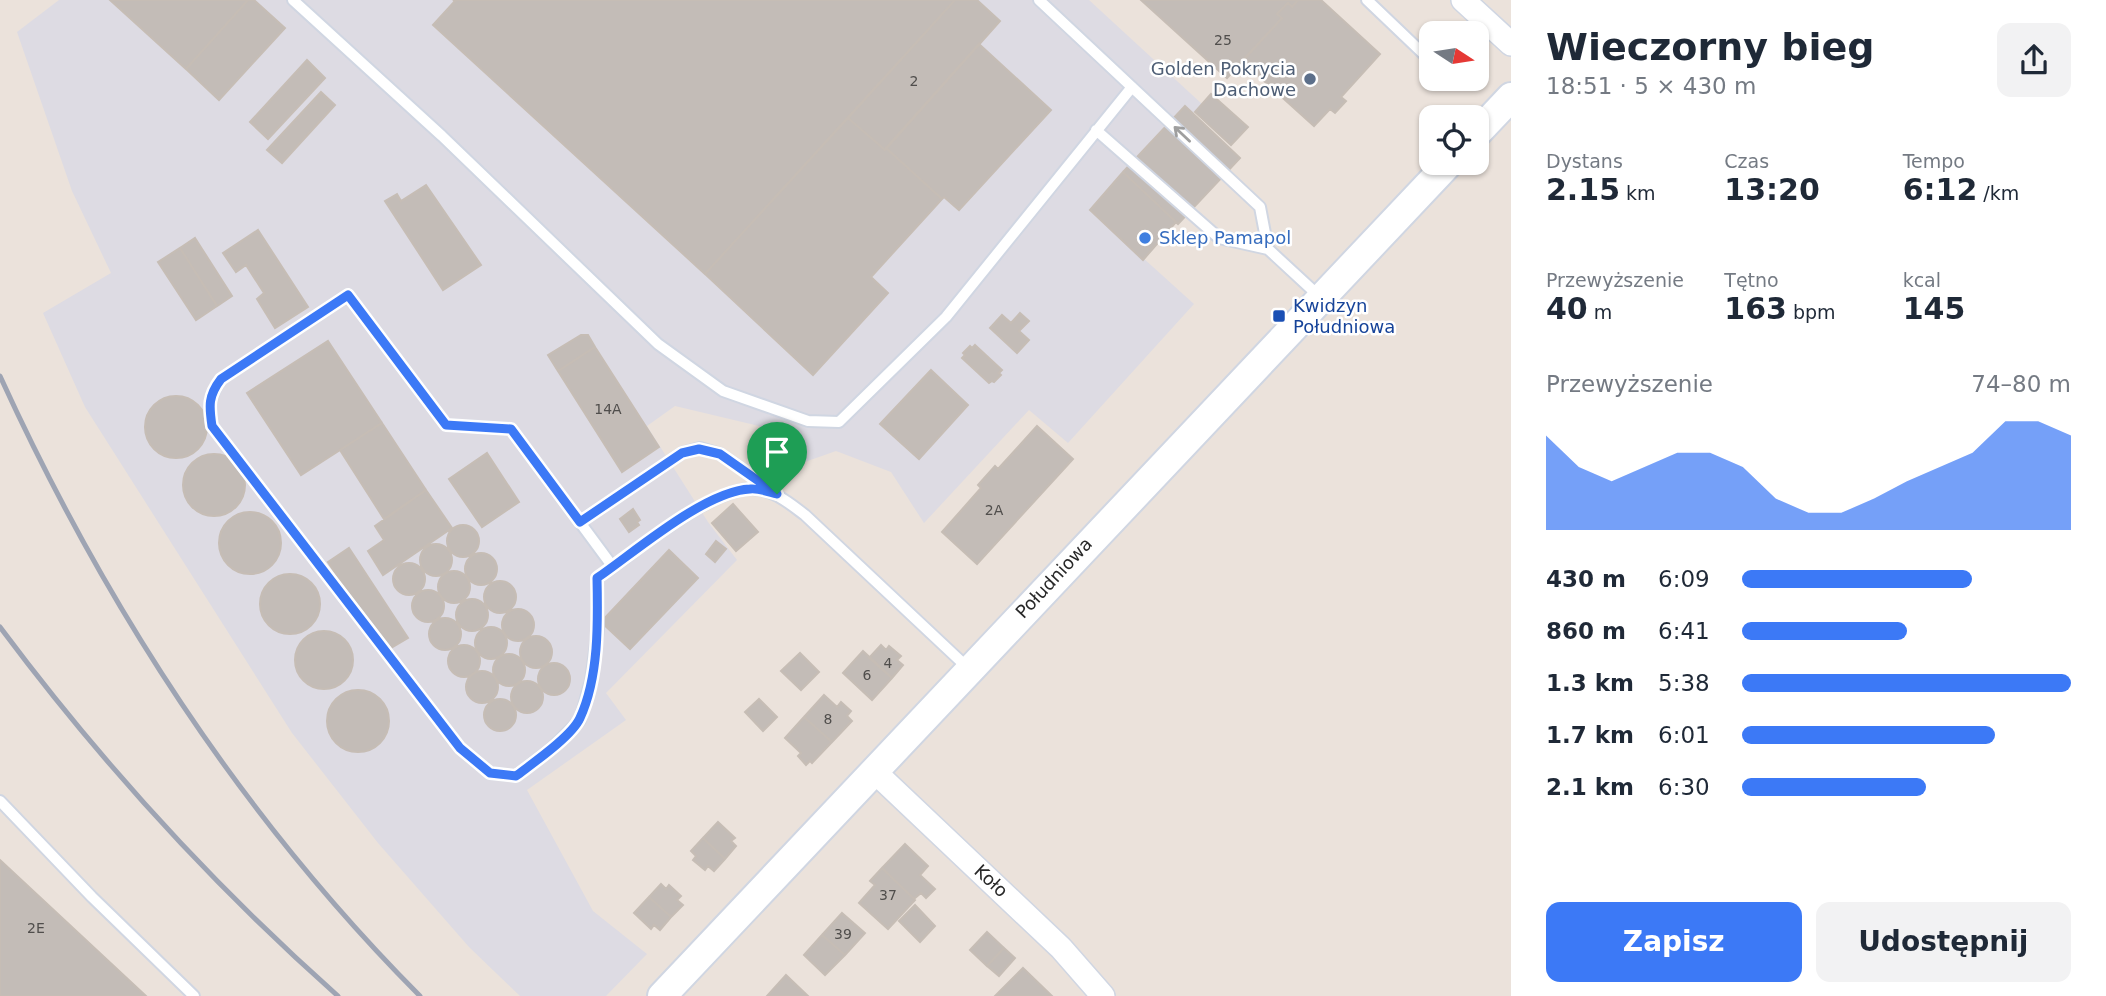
<!DOCTYPE html>
<html lang="pl">
<meta charset="utf-8">
<style>
:root{--surface:#fff;--page:#f2f2f3;--text:#1f2937;--muted:#747a83;--accent:#3c79f6}
body{margin:0;font-family:"DejaVu Sans",sans-serif;background:var(--page);color:var(--text);height:100vh;display:flex;flex-direction:column;font-size:26px;white-space:nowrap}
*{box-sizing:border-box;margin:0}
p{font-size:23px;color:var(--muted)}
.icon{flex:none;width:38px;height:38px;fill:none;stroke:currentColor;stroke-width:2;stroke-linecap:round;stroke-linejoin:round}
.map{position:relative;flex:1;overflow:hidden}
.panel{display:flex;flex-direction:column;background:var(--surface);width:595px}
.panel>*{flex:none}
.needle{width:46px;rotate:102deg}
.fabs{position:absolute;left:1419px;top:21px;display:grid;gap:14px}
.fabs a{display:grid;place-items:center;width:70px;height:70px;border-radius:14px;background:var(--surface);box-shadow:0 2px 5px #0004;font-size:35px}
.pin{position:absolute;display:grid;place-items:center;width:60px;height:60px;color:#fff;margin:-72px -30px;border-radius:50% 50% 50% 0;rotate:-45deg;box-shadow:0 0 7px #0007}
.pin .icon{rotate:45deg}
.round{display:grid;place-items:center;flex:none;width:74px;height:74px;border-radius:14px;background:var(--page)}
.headline{display:flex;align-items:center;justify-content:space-between;height:119px;padding:0 35px}
h1{font-size:38px;font-weight:600;line-height:52px}
.metrics{display:grid;grid-template-columns:repeat(3,1fr);gap:10px;height:119px;padding:7px 35px}
.metrics div{display:grid;align-content:center}
.metrics b{font-size:30px;font-weight:600}
.metrics small{font-size:19px;font-weight:400}
.metrics p{font-size:19px}
.chart{height:196px;padding:14px 35px}
.chart p{display:flex;justify-content:space-between}
.chart svg{width:100%;height:126px;margin-top:7px;fill:var(--accent);opacity:.7}
.cta{display:flex;gap:14px;margin-top:auto;padding:14px 35px}
.cta a{flex:1;height:80px;border-radius:14px;background:var(--accent);color:#fff;font-size:28px;font-weight:600;line-height:80px;text-align:center}
.cta a+a{background:var(--page);color:var(--text)}
ul{padding:0 35px;list-style:none;font-size:23px}
li{display:grid;grid-template-columns:112px 84px 1fr;align-items:center;height:52px}
li i{height:18px;border-radius:9px;background:var(--accent)}
main{display:flex;flex:1;min-height:0}
.map>svg:first-child{display:block}
.industrial{fill:#dddbe3}
.building{fill:#c3bcb7;stroke:#c6bdb5;stroke-width:2}
.lines{fill:none;stroke-linecap:round;stroke-linejoin:round}
.service-casing{stroke:#d0d6e2;stroke-width:14}
.minor-casing{stroke:#d0d6e2;stroke-width:26}
.tertiary-casing{stroke:#d0d6e2;stroke-width:32}
.service{stroke:#fff;stroke-width:10}
.minor{stroke:#fff;stroke-width:23}
.tertiary{stroke:#fff;stroke-width:28}
.rail{stroke:#9ea4b3;stroke-width:5}
.oneway{stroke:#9f9f9f}
.route-casing{stroke:#fff;stroke-width:14}
.route{stroke:#3c79f6;stroke-width:9}
.service-dot{fill:#5c6f8a;stroke:#fff;stroke-width:2.5}
.shop-dot{fill:#3f7fe0;stroke:#fff;stroke-width:2.5}
.transit-dot{fill:#1a4fb4;stroke:#fff;stroke-width:2.5}
.labels{text-anchor:middle;stroke-width:5;stroke-linejoin:round;paint-order:stroke}
.number-label{font-size:14px;fill:#504e4c}
.service-label{font-size:18px;fill:#4e5e75;stroke:#fff;text-anchor:end}
.shop-label{font-size:18px;fill:#366cbe;stroke:#fff;text-anchor:start}
.transit-label{font-size:18px;fill:#164399;stroke:#fff;text-anchor:start}
.street-label{font-size:18px;fill:#292929;stroke:#fff}
</style>
<main>
<div class="map">
<svg width="1511" height="996" viewBox="0 0 1511 996">
<rect width="100%" height="100%" fill="#ebe2db"/>
<!-- industrial -->
<path class="industrial" d="M 59,0 L 1089,0 L 1202,104 L 1193,113 L 1184,106 L 1090,210 L 1194,304 L 1068,443 L 1029,410 L 924,523 L 891,472 L 836,451 L 802,463 L 759,426 L 675,406 L 647,426 L 708,522 L 737,560 L 606,693 L 626,720 L 527,790 L 593,911 L 647,954 L 606,996 L 520,996 L 469,947 L 378,843 L 292,733 L 85,407 L 43,313 L 111,273 L 72,191 L 17,32 Z"/>
<!-- building -->
<path class="building" d="M 110,0 L 248,0 L 186,69 Z
M 248,0 L 254,0 L 285,28 L 219,100 L 186,69 Z
M 453,0 L 955,0 L 705,274 L 433,25 L 455,1 Z
M 955,0 L 977,0 L 1000,21 L 885,150 L 848,118 Z
M 1141,0 L 1298,0 L 1292,7 L 1288,3 L 1277,14 L 1282,18 L 1227,78 Z
M 1298,0 L 1321,0 L 1380,54 L 1341,97 L 1346,101 L 1335,113 L 1330,109 L 1314,126 L 1242,61 L 1282,18 L 1277,14 L 1288,3 L 1292,7 Z
M 979,44 L 1051,110 L 959,210 L 944,197 L 942,199 L 886,148 Z
M 307,60 L 325,78 L 268,139 L 250,122 Z
M 321,92 L 335,105 L 282,163 L 267,150 Z
M 1211,94 L 1248,127 L 1231,145 L 1195,112 Z
M 1185,106 L 1240,158 L 1178,224 L 1123,172 Z
M 848,118 L 885,150 L 886,148 L 942,199 L 871,277 L 888,293 L 813,375 L 705,274 Z
M 1123,172 L 1176,222 L 1143,260 L 1090,210 Z
M 426,185 L 481,265 L 443,290 L 385,201 L 397,194 L 401,201 Z
M 258,230 L 308,307 L 275,328 L 257,299 L 264,293 L 246,265 L 236,272 L 223,253 Z
M 195,238 L 232,296 L 217,306 L 180,248 Z
M 180,248 L 217,306 L 196,320 L 158,262 Z
M 1020,313 L 1029,321 L 1019,331 L 1029,340 L 1017,353 L 990,328 L 1002,315 L 1011,323 Z
M 581,335 L 588,335 L 595,347 L 558,371 L 548,355 Z
M 328,341 L 382,423 L 301,475 L 247,393 Z
M 975,345 L 1002,370 L 999,373 L 1001,375 L 994,382 L 992,381 L 989,383 L 962,358 L 965,355 L 963,353 L 970,346 L 972,348 Z
M 595,347 L 659,447 L 622,472 L 558,371 Z
M 931,370 L 968,405 L 919,459 L 880,424 Z
M145 427a31 31 0 1 1 62 0a31 31 0 1 1-62 0Z
M 382,423 L 426,490 L 384,519 L 340,450 Z
M 1037,426 L 1073,459 L 977,564 L 942,532 L 981,488 L 978,485 L 995,466 L 998,469 Z
M 487,453 L 519,502 L 482,527 L 449,479 Z
M183 485a31 31 0 1 1 62 0a31 31 0 1 1-62 0Z
M 426,490 L 452,528 L 383,575 L 368,551 L 384,540 L 375,526 Z
M 733,504 L 758,532 L 736,551 L 712,523 Z
M 633,509 L 640,520 L 637,522 L 639,525 L 629,532 L 620,519 Z
M219 543a31 31 0 1 1 62 0a31 31 0 1 1-62 0Z
M447 541a16 16 0 1 1 32 0a16 16 0 1 1-32 0Z
M 716,541 L 726,549 L 715,562 L 706,554 Z
M420 560a16 16 0 1 1 32 0a16 16 0 1 1-32 0Z
M 349,548 L 408,638 L 386,651 L 328,562 Z
M 669,550 L 698,578 L 630,649 L 601,622 Z
M465 569a16 16 0 1 1 32 0a16 16 0 1 1-32 0Z
M393 579a16 16 0 1 1 32 0a16 16 0 1 1-32 0Z
M438 587a16 16 0 1 1 32 0a16 16 0 1 1-32 0Z
M260 604a30 30 0 1 1 60 0a30 30 0 1 1-60 0Z
M484 597a16 16 0 1 1 32 0a16 16 0 1 1-32 0Z
M412 606a16 16 0 1 1 32 0a16 16 0 1 1-32 0Z
M456 615a16 16 0 1 1 32 0a16 16 0 1 1-32 0Z
M502 625a16 16 0 1 1 32 0a16 16 0 1 1-32 0Z
M429 634a16 16 0 1 1 32 0a16 16 0 1 1-32 0Z
M475 643a16 16 0 1 1 32 0a16 16 0 1 1-32 0Z
M295 660a29 29 0 1 1 58 0a29 29 0 1 1-58 0Z
M520 652a16 16 0 1 1 32 0a16 16 0 1 1-32 0Z
M448 661a16 16 0 1 1 32 0a16 16 0 1 1-32 0Z
M 881,645 L 886,650 L 889,646 L 901,656 L 897,660 L 903,665 L 892,678 L 869,658 Z
M 863,651 L 892,678 L 872,700 L 843,673 Z
M 800,653 L 819,672 L 801,690 L 781,671 Z
M493 670a16 16 0 1 1 32 0a16 16 0 1 1-32 0Z
M538 679a16 16 0 1 1 32 0a16 16 0 1 1-32 0Z
M466 687a16 16 0 1 1 32 0a16 16 0 1 1-32 0Z
M511 697a16 16 0 1 1 32 0a16 16 0 1 1-32 0Z
M327 721a31 31 0 1 1 62 0a31 31 0 1 1-62 0Z
M 824,695 L 837,707 L 841,702 L 851,711 L 847,716 L 852,721 L 832,742 L 804,717 Z
M484 715a16 16 0 1 1 32 0a16 16 0 1 1-32 0Z
M 759,699 L 777,717 L 763,731 L 745,712 Z
M 804,717 L 832,742 L 812,763 L 810,761 L 806,765 L 798,756 L 801,753 L 785,738 Z
M 718,822 L 735,838 L 731,841 L 736,846 L 725,859 L 703,838 Z
M 703,838 L 725,859 L 714,871 L 708,866 L 705,870 L 693,860 L 696,856 L 691,851 Z
M 905,844 L 928,866 L 920,875 L 935,889 L 926,898 L 921,893 L 914,899 L 882,868 Z
M 0,860 L 146,996 L 0,996 Z
M 882,868 L 915,900 L 888,929 L 859,903 L 875,885 L 870,881 Z
M 661,884 L 666,889 L 669,885 L 681,896 L 677,900 L 683,905 L 671,917 L 649,897 Z
M 649,897 L 671,917 L 660,930 L 654,925 L 651,929 L 634,913 Z
M 915,905 L 935,926 L 920,942 L 899,921 Z
M 842,913 L 865,933 L 845,955 L 822,935 Z
M 987,932 L 1004,948 L 987,966 L 970,950 Z
M 822,935 L 845,955 L 825,975 L 804,955 Z
M 1004,948 L 1015,958 L 999,976 L 987,966 Z
M 1023,968 L 1052,996 L 995,996 Z
M 786,975 L 808,996 L 767,996 Z"/>
<g class="lines">
<!-- service casing -->
<g class="service-casing">
<path id="service" d="M 293,0 L 442,136 L 658,344 L 723,391 L 808,421 L 839,422 L 946,317 L 1132,87
M 1039,0 L 1260,207 L 1268,249
M 1367,0 L 1432,62
M 1096,130 L 1219,238 L 1268,249 L 1320,297
M 580,522 L 682,453 L 700,448 L 720,454 L 774,491
M 613,567 L 511,429 L 446,425 L 348,295 L 221,379 C 209,396 209,406 212,426 L 460,748 L 490,773 L 516,776 L 551,749 L 580,720 L 591,680 L 598,630 L 597,578 C 633,554 710,488 752,489 C 773,489 789,503 805,515 L 969,669
M 0,801 L 92,897 L 194,996"/>
</g>
<!-- minor casing -->
<g class="minor-casing">
<path id="minor" d="M 1463,0 L 1511,44
M 874,771 L 1061,948 L 1103,996"/>
</g>
<!-- tertiary casing -->
<g class="tertiary-casing">
<path id="tertiary" d="M 1477,133 L 1511,97
M 662,996 L 1449,163"/>
</g>
<!-- service -->
<use href="#service" class="service"/>
<!-- minor -->
<use href="#minor" class="minor"/>
<!-- tertiary -->
<use href="#tertiary" class="tertiary"/>
<!-- rail -->
<path class="rail" d="M 0,376 C 104,604 243,818 420,996
M 0,627 C 100,761 213,885 338,996"/>
</g>
<!-- one-way arrows -->
<defs><path id="oneway-shaft" d="M-6 0H5M1.5-3L5.5 0L1.5 3" fill="none" stroke-width="1.6" stroke-linecap="round" stroke-linejoin="round" transform="scale(1.75)"/></defs>
<use class="oneway" href="#oneway-shaft" transform="translate(1182 134) rotate(-137)"/>
<g class="lines">
<!-- route casing -->
<g class="route-casing">
<path id="route" d="M 348,295 L 446,425 L 511,429 L 580,522 L 682,453 L 699,449 L 720,454 L 777,494 C 769,492 759,488 750,489 C 705,491 635,552 597,578 C 598,622 599,677 580,718 C 572,736 533,763 516,776 L 490,773 L 460,748 L 212,426 C 209,406 208,396 221,379 Z"/>
</g>
<!-- route -->
<use href="#route" class="route"/>
</g>
<!-- markers -->
<circle class="service-dot" cx="1310" cy="79" r="7"/>
<circle class="shop-dot" cx="1145" cy="238" r="7"/>
<rect class="transit-dot" x="1272" y="309" width="14" height="14" rx="3.5"/>
<g class="labels">
<!-- number labels -->
<g class="number-label">
<text x="1223" y="45">25</text>
<text x="914" y="86">2</text>
<text x="608" y="414">14A</text>
<text x="994" y="515">2A</text>
<text x="888" y="668">4</text>
<text x="867" y="680">6</text>
<text x="828" y="724">8</text>
<text x="888" y="900">37</text>
<text x="36" y="933">2E</text>
<text x="843" y="939">39</text>
</g>
<!-- service labels -->
<g class="service-label">
<text x="1296" y="75">Golden Pokrycia<tspan x="1296" dy="21">Dachowe</tspan></text>
</g>
<!-- shop labels -->
<g class="shop-label">
<text x="1159" y="244">Sklep Pamapol</text>
</g>
<!-- transit labels -->
<g class="transit-label">
<text x="1293" y="312">Kwidzyn<tspan x="1293" dy="21">Południowa</tspan></text>
</g>
<!-- street labels -->
<g class="street-label">
<text transform="translate(1054 578) rotate(-47)" y="6">Południowa</text>
<text transform="translate(991 881) rotate(43)" y="6">Koło</text>
</g>
</g>
</svg>
<div class="fabs">
<a><svg class="needle" viewBox="-14 -14 28 28"><path d="M0-13l5 13h-10z" fill="#e53935"/><path d="M0 13l5-13h-10z" fill="#747a83"/></svg></a>
<a><svg class="icon" aria-label="locate" viewBox="0 0 24 24"><circle cx="12" cy="12" r="6"/><path d="M12 2v4M12 18v4M2 12h4M18 12h4"/></svg></a>
</div>
<div class="pin" style="left:777px;top:494px;background:#1e9e55"><svg class="icon" aria-label="arrive" viewBox="0 0 24 24"><path d="M6 21V4h12l-3 4 3 4H6"/></svg></div>
</div>
<section class="panel">
<div class="headline"><div><h1>Wieczorny bieg</h1><p>18:51 · 5 × 430 m</p></div><a class="round"><svg class="icon" aria-label="share" viewBox="0 0 24 24"><path d="M12 15V3M7 8l5-5 5 5M5 13v7h14v-7"/></svg></a></div>
<div class="metrics">
<div><p>Dystans</p><b>2.15<small> km</small></b></div>
<div><p>Czas</p><b>13:20</b></div>
<div><p>Tempo</p><b>6:12<small> /km</small></b></div>
</div>
<div class="metrics">
<div><p>Przewyższenie</p><b>40<small> m</small></b></div>
<div><p>Tętno</p><b>163<small> bpm</small></b></div>
<div><p>kcal</p><b>145</b></div>
</div>
<div class="chart"><p><span>Przewyższenie</span>74–80 m</p>
<svg viewBox="0 0 160 44" preserveAspectRatio="none"><path d="M0 44V11L10 22L20 27L30 22L40 17L50 17L60 22L70 33L80 38L90 38L100 33L110 27L120 22L130 17L140 6L150 6L160 11V44z"/></svg>
</div>
<ul>
<li><b>430 m</b>6:09<i style="width:70%"></i></li>
<li><b>860 m</b>6:41<i style="width:50%"></i></li>
<li><b>1.3 km</b>5:38<i style="width:100%"></i></li>
<li><b>1.7 km</b>6:01<i style="width:77%"></i></li>
<li><b>2.1 km</b>6:30<i style="width:56%"></i></li>
</ul>
<div class="cta"><a>Zapisz</a><a>Udostępnij</a></div>
</section>
</main>
